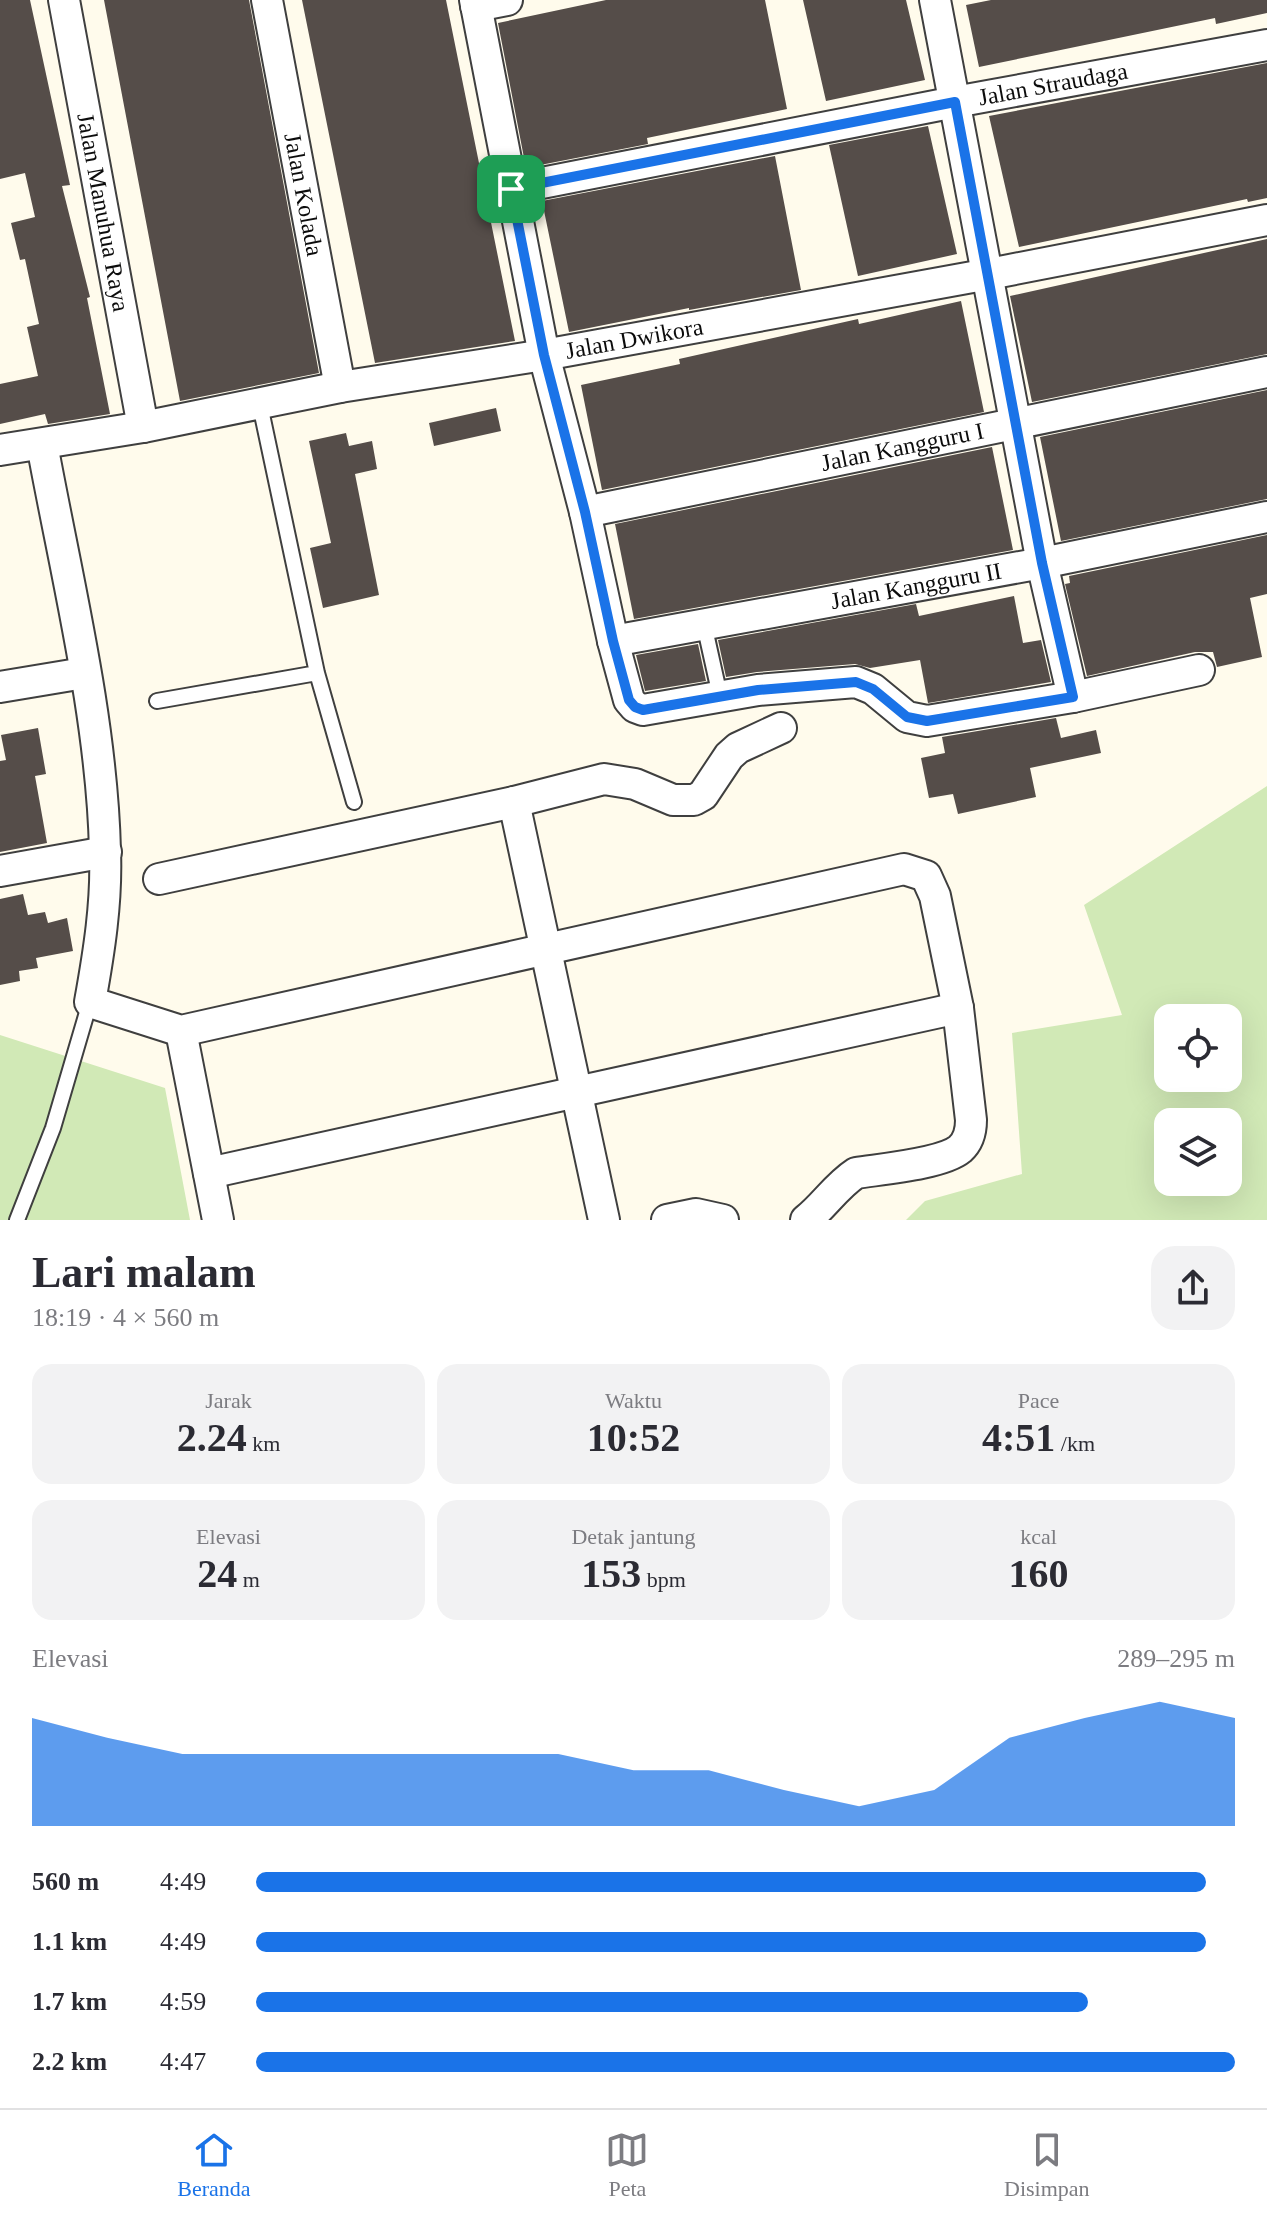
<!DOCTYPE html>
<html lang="id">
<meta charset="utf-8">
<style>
:root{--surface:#fff;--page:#f2f2f3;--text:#2b2b33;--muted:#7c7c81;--line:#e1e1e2;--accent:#1a73e8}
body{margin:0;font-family:"Times New Roman",serif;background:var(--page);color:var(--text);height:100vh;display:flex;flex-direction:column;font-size:30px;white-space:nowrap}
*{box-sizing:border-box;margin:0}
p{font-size:26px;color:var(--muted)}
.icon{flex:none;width:44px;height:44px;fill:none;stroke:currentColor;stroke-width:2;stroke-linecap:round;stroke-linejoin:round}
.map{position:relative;height:1220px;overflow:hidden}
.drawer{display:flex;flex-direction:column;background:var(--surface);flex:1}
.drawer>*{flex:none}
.fabs{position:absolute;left:1154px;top:1004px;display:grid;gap:16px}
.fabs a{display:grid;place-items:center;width:88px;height:88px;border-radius:16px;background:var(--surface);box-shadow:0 8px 32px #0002;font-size:40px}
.pin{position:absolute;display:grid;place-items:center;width:68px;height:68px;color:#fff;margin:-34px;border-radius:16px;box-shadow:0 4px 12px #0006}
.round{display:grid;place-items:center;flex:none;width:84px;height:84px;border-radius:24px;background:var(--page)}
.head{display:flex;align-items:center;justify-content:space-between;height:136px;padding:0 32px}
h1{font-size:44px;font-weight:700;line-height:60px}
.metrics{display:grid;grid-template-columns:repeat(3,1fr);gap:12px;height:136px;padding:8px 32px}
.metrics div{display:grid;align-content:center;border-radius:20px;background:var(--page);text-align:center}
.metrics b{font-size:40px;font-weight:700}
.metrics small{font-size:22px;font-weight:400}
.metrics p{font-size:22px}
.chart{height:224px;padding:16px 32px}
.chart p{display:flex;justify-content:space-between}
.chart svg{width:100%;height:144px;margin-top:8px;fill:var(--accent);opacity:.7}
ul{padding:0 32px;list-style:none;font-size:26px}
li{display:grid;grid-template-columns:128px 96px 1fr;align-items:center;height:60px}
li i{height:20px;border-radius:10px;background:var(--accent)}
.tabs{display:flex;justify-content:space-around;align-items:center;height:112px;border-top:2px solid var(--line);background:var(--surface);font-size:22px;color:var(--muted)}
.tabs a{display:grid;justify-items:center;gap:4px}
.tabs .on{color:var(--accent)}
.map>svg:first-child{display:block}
.green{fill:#d1e9b6;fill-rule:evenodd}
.building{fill:#554d49}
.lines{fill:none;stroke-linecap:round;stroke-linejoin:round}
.service-casing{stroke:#3f3f3f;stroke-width:18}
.minor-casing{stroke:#3f3f3f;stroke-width:34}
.service{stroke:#fff;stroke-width:14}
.minor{stroke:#fff;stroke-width:30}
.route-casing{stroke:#fff;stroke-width:16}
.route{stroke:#1a73e8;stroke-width:10}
.labels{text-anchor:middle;stroke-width:8;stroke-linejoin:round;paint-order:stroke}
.street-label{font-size:24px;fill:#0c0c0c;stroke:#fff}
</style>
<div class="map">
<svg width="1267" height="1220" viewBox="0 0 1267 1220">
<rect width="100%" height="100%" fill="#fffbec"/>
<!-- green -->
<path class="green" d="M 1267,786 L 1267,1220 L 906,1220 L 925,1201 L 1022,1174 L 1012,1033 L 1122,1015 L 1084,905 ZM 1168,1018 L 1228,1018 L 1228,1078 L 1168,1078 ZM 1168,1122 L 1228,1122 L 1228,1182 L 1168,1182 Z
M 0,1035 L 165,1088 L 190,1220 L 0,1220 Z"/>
<!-- building -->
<path class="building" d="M 0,0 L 30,0 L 70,185 L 62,186 L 90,297 L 87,298 L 110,414 L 48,424 L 45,414 L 0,424 L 0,384 L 38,376 L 27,327 L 39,324 L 25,259 L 20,260 L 11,223 L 35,217 L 25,173 L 0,179 Z
M 104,0 L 249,0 L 319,373 L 180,401 Z
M 302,0 L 446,0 L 515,341 L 375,363 Z
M 606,0 L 765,0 L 787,109 L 647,138 L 648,144 L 535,166 L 534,161 L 525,163 L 498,23 Z
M 803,0 L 906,0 L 925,80 L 826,101 Z
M 991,0 L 1267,0 L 1267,13 L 1216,24 L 1215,18 L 979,67 L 966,5 Z
M 1267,63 L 1267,198 L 1248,202 L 1247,199 L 1019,247 L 989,116 Z
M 928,126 L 957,254 L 858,276 L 829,145 Z
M 775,156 L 801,290 L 689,310 L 689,308 L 569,332 L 542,201 Z
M 1267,239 L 1267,354 L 1032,402 L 1010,296 Z
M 961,301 L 984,412 L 602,490 L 581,385 L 680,364 L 679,359 L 858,319 L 859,324 Z
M 1267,390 L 1267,499 L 1061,541 L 1040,437 Z
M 496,408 L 501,431 L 434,446 L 429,423 Z
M 346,433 L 349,446 L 372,441 L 377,469 L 355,474 L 379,595 L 323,608 L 310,548 L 331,543 L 309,441 Z
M 992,447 L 1013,550 L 634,619 L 615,524 Z
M 1267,535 L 1267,594 L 1250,598 L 1262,657 L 1217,667 L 1213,652 L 1195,652 L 1087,676 L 1065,584 L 1070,583 L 1069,576 Z
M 1014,596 L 1023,643 L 1041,640 L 1051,682 L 928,703 L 920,660 L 870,668 L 855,664 L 757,672 L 726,677 L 718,640 L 916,604 L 919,616 Z
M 698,644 L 706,681 L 645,691 L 636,655 Z
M 1056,718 L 1061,738 L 1096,730 L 1101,753 L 1030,768 L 1036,797 L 958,814 L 953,794 L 929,798 L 921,758 L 945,753 L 942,737 Z
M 38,728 L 46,774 L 35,776 L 47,843 L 0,852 L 0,761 L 6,760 L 1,735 Z
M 23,894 L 28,915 L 45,912 L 48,923 L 67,918 L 73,951 L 36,958 L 38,968 L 19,971 L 20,981 L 0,985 L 0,899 Z"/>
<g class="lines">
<!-- service casing -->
<g class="service-casing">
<path id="service" d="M 260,405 L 317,673 L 354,802
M 704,624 L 720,696
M 157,701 L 317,673
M 17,1220 L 53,1128 L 90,1002"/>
</g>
<!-- minor casing -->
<g class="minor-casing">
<g id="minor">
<path id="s1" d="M 64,0 L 143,427"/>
<path id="s2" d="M 267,0 L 340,387"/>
<path d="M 475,0 L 544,355 L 585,512 L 613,641 L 629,700 L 635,707 L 643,710 L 758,690 L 856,682 L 873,689 L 907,717 L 927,721 L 1073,697 L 1199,670"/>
<path d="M 935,0 L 1042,563 L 1073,697"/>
<path d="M 476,6 L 507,0"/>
<path id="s3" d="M 511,189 L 955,102 L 1267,45"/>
<path d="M 42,444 C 66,575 102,718 105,851 C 107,902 99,952 90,1002 L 181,1031 L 904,869 L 926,876 L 935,896 L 958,1008 L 971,1120 C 971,1131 969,1141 960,1149 C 942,1164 881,1169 856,1173 C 836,1186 824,1206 806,1220"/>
<path id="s4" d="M 0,450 L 143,427 L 340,387 L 544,355 L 989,274 L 1267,220"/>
<path id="s5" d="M 585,512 L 1267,372"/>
<path id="s6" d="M 613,641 L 1042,563 L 1267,517"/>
<path d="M 0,687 L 84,673"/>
<path d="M 514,802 L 604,1220"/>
<path d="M 0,871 L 106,852"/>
<path d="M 159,879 L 514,802 L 604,779 L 635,784 L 673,800 L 694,800 L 703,795 L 729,756 L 738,748 L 781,728"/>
<path d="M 181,1031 L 218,1220"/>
<path d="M 209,1173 L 958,1008"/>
<path d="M 667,1220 L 696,1214 L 723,1220"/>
</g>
</g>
<!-- service -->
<use href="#service" class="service"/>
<!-- minor -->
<use href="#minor" class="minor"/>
</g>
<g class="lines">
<!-- route casing -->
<g class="route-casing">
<path id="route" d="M 955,102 L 1042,563 L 1073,697 L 927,721 L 907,717 L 873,689 L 856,682 L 758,690 L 643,710 L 635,707 L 629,700 L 613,641 L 585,512 L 544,355 L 511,189 Z"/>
</g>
<!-- route -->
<use href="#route" class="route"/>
</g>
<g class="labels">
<!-- street labels -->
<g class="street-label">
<text dy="8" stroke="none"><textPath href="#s3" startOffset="552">Jalan Straudaga</textPath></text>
<text dy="8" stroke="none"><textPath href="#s2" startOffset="198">Jalan Kolada</textPath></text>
<text dy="8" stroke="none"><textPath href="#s1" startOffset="216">Jalan Manuhua Raya</textPath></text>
<text dy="8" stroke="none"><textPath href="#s4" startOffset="644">Jalan Dwikora</textPath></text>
<text dy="8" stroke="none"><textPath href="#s5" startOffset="324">Jalan Kangguru I</textPath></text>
<text dy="8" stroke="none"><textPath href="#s6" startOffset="308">Jalan Kangguru II</textPath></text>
</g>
</g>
</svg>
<div class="fabs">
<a><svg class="icon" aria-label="locate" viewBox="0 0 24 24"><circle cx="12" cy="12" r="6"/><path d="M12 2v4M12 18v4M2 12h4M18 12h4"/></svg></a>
<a><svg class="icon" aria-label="layers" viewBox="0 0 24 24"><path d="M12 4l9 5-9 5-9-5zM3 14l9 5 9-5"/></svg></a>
</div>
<div class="pin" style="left:511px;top:189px;background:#1e9e55"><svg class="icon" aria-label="arrive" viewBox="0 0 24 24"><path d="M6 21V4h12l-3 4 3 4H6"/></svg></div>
</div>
<section class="drawer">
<div class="head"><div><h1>Lari malam</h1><p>18:19 · 4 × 560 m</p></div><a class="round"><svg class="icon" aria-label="share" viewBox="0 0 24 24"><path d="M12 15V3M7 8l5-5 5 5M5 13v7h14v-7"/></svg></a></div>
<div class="metrics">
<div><p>Jarak</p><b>2.24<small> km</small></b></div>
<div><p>Waktu</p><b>10:52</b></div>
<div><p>Pace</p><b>4:51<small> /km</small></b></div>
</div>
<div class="metrics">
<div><p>Elevasi</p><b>24<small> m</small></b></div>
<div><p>Detak jantung</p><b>153<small> bpm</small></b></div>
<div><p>kcal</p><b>160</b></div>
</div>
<div class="chart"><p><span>Elevasi</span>289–295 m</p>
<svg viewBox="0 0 160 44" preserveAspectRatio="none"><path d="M0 44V11L10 17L20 22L30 22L40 22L50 22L60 22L70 22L80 27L90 27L100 33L110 38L120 33L130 17L140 11L150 6L160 11V44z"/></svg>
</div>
<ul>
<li><b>560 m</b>4:49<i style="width:97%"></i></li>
<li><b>1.1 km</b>4:49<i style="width:97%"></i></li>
<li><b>1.7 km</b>4:59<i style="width:85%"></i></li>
<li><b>2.2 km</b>4:47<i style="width:100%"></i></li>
</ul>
</section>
<nav class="tabs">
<a class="on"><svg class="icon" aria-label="home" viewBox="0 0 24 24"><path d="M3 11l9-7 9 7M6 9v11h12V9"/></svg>Beranda</a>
<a><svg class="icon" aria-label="map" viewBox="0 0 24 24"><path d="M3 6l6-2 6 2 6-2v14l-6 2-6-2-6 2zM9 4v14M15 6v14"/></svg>Peta</a>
<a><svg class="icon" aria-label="saved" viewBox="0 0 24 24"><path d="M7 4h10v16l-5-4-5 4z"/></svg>Disimpan</a>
</nav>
